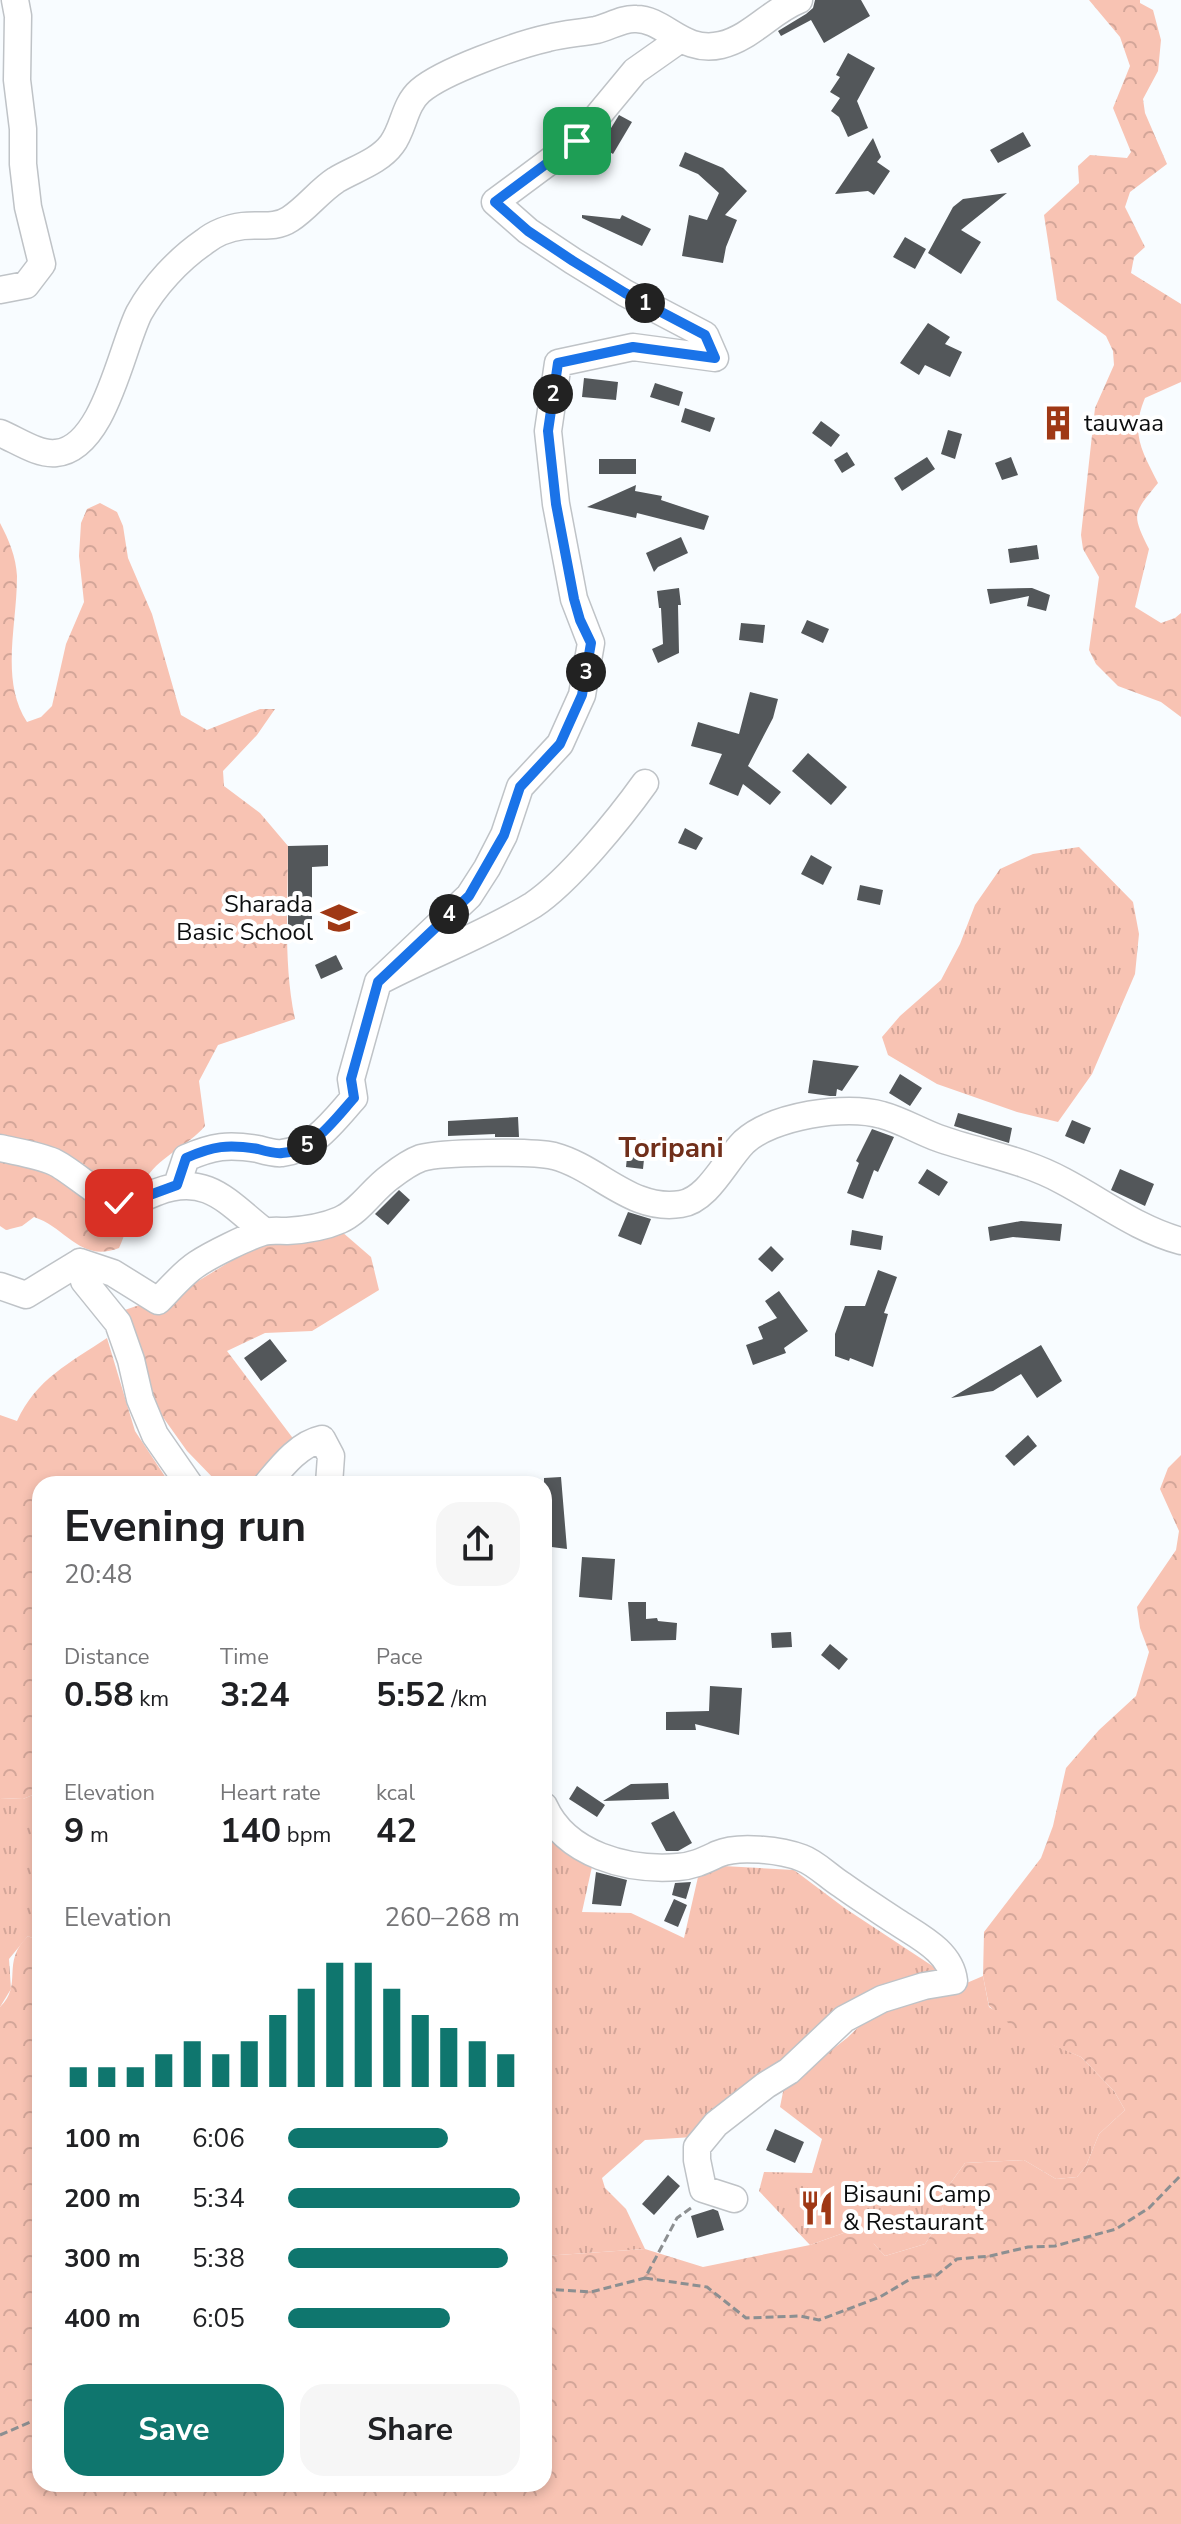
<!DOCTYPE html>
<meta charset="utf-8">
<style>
:root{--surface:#fff;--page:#f6f6f6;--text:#202124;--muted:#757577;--accent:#0f766e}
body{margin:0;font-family:"Nunito Sans",sans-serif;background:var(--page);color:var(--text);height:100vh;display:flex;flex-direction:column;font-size:30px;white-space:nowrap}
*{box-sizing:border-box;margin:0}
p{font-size:26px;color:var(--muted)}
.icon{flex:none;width:44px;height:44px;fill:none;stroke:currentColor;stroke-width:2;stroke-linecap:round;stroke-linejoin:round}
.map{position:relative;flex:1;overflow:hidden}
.sheet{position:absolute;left:32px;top:1476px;width:520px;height:1016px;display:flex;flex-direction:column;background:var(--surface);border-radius:24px;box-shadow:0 4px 12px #0003}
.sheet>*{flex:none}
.pin{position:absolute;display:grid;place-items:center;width:68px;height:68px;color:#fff;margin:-34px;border-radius:16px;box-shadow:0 4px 12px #0006}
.km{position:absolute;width:40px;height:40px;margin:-20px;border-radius:50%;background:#222;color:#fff;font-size:22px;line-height:40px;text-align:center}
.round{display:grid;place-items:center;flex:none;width:84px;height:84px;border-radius:24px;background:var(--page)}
.overview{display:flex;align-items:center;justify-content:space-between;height:136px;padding:0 32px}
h1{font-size:44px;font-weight:700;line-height:60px}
.figures{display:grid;grid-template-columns:repeat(3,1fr);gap:12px;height:136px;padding:8px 32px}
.figures div{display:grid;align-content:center}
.figures b{font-size:34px;font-weight:700}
.figures small{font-size:22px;font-weight:400}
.figures p{font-size:22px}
.chart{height:224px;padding:16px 32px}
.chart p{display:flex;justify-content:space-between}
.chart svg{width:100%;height:144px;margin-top:8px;stroke:var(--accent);stroke-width:6}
.cta{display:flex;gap:16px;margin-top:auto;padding:16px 32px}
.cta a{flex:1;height:92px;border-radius:24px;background:var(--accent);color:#fff;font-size:32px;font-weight:700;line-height:92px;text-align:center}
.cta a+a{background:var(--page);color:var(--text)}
ul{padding:0 32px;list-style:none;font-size:26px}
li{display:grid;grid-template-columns:128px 96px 1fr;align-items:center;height:60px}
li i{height:20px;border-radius:10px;background:var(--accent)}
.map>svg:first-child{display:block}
.grass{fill:url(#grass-tufts)}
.forest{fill:url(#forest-crowns)}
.building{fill:#53575a}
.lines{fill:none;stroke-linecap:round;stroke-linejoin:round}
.minor-casing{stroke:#bfc3c7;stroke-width:29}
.path{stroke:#8c8f91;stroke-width:3;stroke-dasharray:8 4;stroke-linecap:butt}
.minor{stroke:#fff;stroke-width:26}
.route-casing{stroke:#fff;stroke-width:16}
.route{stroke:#1a73e8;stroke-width:10}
.labels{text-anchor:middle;stroke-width:8;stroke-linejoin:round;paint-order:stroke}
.poi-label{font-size:24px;fill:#0b0d0e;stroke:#fff;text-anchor:start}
.quarter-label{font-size:28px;font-weight:bold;fill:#712f1a;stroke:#fff}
</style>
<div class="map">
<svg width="1181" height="2524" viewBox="0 0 1181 2524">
<defs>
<pattern id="grass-tufts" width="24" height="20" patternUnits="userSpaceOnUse" patternTransform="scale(2)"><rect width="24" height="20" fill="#f8c3b3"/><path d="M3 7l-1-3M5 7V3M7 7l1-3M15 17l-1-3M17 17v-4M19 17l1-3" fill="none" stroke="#d3a699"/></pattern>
<pattern id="forest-crowns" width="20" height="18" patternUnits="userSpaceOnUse" patternTransform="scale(2)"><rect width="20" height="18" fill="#f8c3b3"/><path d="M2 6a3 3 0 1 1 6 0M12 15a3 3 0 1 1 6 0" fill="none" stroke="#d3a699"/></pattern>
</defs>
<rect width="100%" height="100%" fill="#f8fcff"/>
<!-- grass -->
<path class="grass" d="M 1079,847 L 1133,902 L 1139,934 L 1135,974 L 1092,1074 L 1058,1122 L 1017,1112 L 937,1084 L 888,1055 L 882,1037 L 900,1016 L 941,980 L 960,944 L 975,905 L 1000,869 L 1033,854 Z
M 40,1792 L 40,1942 L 28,1936 L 9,1959 L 11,1989 L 0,2007 L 0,1798 L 23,1799 Z
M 544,1823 L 593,1862 L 582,1912 L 631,1913 L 684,1938 L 698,1877 L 693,1870 L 723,1866 L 794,1870 L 846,1909 L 937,1969 L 844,2010 L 693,2137 L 645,2140 L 602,2178 L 605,2188 L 626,2209 L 645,2249 L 544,2256 Z
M 983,1976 L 989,2007 L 1052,2044 L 1081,2057 L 1114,2091 L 1125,2110 L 1099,2134 L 1086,2166 L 1077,2177 L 1056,2179 L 1024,2160 L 965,2163 L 947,2188 L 940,2221 L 925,2244 L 885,2256 L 874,2244 L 852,2230 L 810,2245 L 759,2191 L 764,2172 L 812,2173 L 822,2139 L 780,2107 L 784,2087 L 847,2038 L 869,2017 L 941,1994 Z"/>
<!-- forest -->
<path class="forest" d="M 1089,0 L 1140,0 L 1140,3 L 1153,10 L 1161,40 L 1158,71 L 1143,99 L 1145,113 L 1167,164 L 1130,192 L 1125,207 L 1145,247 L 1134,257 L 1131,273 L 1181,304 L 1181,382 L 1145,398 C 1130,434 1142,451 1158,483 C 1133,514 1131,513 1149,549 L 1135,607 L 1161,623 L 1175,618 L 1181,613 L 1181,717 L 1161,702 L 1118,686 L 1096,664 L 1089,650 L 1099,577 L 1083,549 L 1081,535 L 1095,408 L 1114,365 L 1113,351 L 1106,336 L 1057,300 L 1044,215 L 1079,183 L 1078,166 L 1090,155 L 1127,158 L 1131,152 L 1113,108 L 1130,66 L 1120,37 Z
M 100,503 L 117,512 L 123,526 L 128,558 L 152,614 L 181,715 L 207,730 L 260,709 L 275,709 L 257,735 L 223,771 L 224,786 L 260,813 L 288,846 C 288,903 283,963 295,1019 L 218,1045 L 199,1081 L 205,1126 C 188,1146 162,1155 147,1177 C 132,1198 130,1225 119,1248 C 80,1263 67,1228 34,1217 L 22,1226 L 6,1230 L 0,1226 L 0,523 C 9,540 16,557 17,576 C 17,627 0,680 27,722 L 41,717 L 52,706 L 66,644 L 84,602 L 79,556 L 81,523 L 87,509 Z
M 334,1225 L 371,1257 L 379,1290 L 312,1331 L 265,1333 L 227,1351 L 295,1441 C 281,1455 260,1481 239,1484 C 233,1485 226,1484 219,1484 L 187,1451 L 150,1399 L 122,1311 L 185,1289 L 231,1261 L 256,1243 Z
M 107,1338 L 135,1431 L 170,1484 L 40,1484 L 40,1792 L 23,1799 L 0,1798 L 0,1415 L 17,1421 C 36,1379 70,1363 107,1338 Z
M 1181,1455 L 1181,2524 L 0,2524 L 0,2007 C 24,1984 0,1963 28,1936 L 40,1942 L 40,2484 L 544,2484 L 544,2256 L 645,2249 L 703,2267 L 810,2245 L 852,2230 L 868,2232 L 874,2244 L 885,2256 L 925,2244 L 940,2221 L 947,2188 L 965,2163 L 1024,2160 L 1056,2179 L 1077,2177 L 1086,2166 L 1099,2134 L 1125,2110 L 1114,2091 L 1081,2057 L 1015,2029 L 989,2006 L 983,1976 L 984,1932 L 1041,1858 L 1053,1826 L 1066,1768 L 1099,1730 L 1136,1696 L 1149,1652 L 1140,1628 L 1137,1607 L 1176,1550 L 1179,1531 L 1160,1489 L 1168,1468 Z"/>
<!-- building -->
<path class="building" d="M 815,0 L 861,0 L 870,16 L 824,43 L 811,20 L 781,36 L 778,31 L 806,14 L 813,8 Z
M 848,53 L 875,68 L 857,101 L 868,128 L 848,137 L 839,117 L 831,111 L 840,98 L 830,92 L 840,77 L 836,75 Z
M 619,115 L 632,122 L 613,154 L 600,146 Z
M 1023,132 L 1031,146 L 998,163 L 990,150 Z
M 873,138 L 881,157 L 877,162 L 890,171 L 874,195 L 868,191 L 835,194 Z
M 685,152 L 723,168 L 747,191 L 725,215 L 737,220 L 726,247 L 723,263 L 682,256 L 689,215 L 707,220 L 719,193 L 698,174 L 679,166 Z
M 1007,193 L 961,230 L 981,242 L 961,274 L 928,253 L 953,207 L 963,199 Z
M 582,215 L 620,219 L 622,215 L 651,229 L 642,246 L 582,218 Z
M 905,237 L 926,249 L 915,269 L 893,257 Z
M 928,323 L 950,337 L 945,344 L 962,352 L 950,377 L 925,365 L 919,375 L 900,363 Z
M 584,378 L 618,382 L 616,400 L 582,397 Z
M 655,383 L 683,392 L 679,406 L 650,397 Z
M 685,408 L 715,418 L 710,432 L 681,422 Z
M 1056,415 L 1061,415 L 1067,422 L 1065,430 L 1060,434 L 1051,431 L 1044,420 Z
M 821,421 L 840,435 L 831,447 L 812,433 Z
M 948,430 L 962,434 L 955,459 L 941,454 Z
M 847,452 L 855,465 L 842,473 L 834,460 Z
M 927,457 L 935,469 L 902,491 L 894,478 Z
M 1011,457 L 1018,475 L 1002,480 L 995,463 Z
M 599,459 L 636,459 L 636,474 L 599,474 Z
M 636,485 L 635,491 L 662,496 L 661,500 L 709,516 L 704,530 L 637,513 L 636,518 L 587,507 Z
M 681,537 L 688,553 L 658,567 L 654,572 L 646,553 Z
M 1037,545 L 1039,559 L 1010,563 L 1008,549 Z
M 679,588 L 681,605 L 678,605 L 679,653 L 658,663 L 652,649 L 663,644 L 661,608 L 659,608 L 657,591 Z
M 1032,588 L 1050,595 L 1046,611 L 1027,606 L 1029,596 L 990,604 L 987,589 Z
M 807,620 L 829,629 L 823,643 L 801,633 Z
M 741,623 L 765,625 L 763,643 L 739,640 Z
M 750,692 L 778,699 L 773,718 L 748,766 L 781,792 L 770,805 L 743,784 L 738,796 L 709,784 L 722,754 L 691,746 L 698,722 L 739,734 Z
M 808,753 L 847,787 L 831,805 L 792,771 Z
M 685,828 L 703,838 L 696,850 L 678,843 Z
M 328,845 L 328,866 L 312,867 L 312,934 L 288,934 L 288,846 Z
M 811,855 L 832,867 L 823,885 L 801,874 Z
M 860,885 L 883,890 L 880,905 L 857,900 Z
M 336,955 L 343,969 L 321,979 L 315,965 Z
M 813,1060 L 859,1066 L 842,1091 L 837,1089 L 836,1096 L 830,1096 L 808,1093 Z
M 900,1074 L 922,1088 L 910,1106 L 889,1093 Z
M 958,1113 L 1012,1128 L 1009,1143 L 954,1126 Z
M 518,1117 L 519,1137 L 495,1137 L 495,1134 L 448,1136 L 448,1121 Z
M 1072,1120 L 1091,1128 L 1084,1144 L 1065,1136 Z
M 872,1129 L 894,1137 L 878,1172 L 874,1170 L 863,1199 L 847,1193 L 859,1163 L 856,1161 Z
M 629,1138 L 646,1140 L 643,1169 L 626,1167 Z
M 927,1169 L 948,1182 L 939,1196 L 918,1183 Z
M 1120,1169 L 1154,1184 L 1145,1206 L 1111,1190 Z
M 399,1190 L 410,1200 L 388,1225 L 375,1214 Z
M 628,1212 L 651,1219 L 641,1245 L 618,1236 Z
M 1021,1221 L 1062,1224 L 1060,1241 L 1013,1237 L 990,1241 L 988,1227 Z
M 852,1230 L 883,1236 L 881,1250 L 850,1245 Z
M 771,1246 L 784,1259 L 772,1272 L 758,1259 Z
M 878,1270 L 897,1277 L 884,1313 L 888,1314 L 873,1367 L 850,1358 L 849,1361 L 835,1356 L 835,1334 L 845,1306 L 865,1306 Z
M 779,1291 L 808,1331 L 784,1348 L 786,1353 L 753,1365 L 746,1345 L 763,1339 L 758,1327 L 777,1318 L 765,1301 Z
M 270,1339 L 287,1361 L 261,1381 L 244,1358 Z
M 1041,1345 L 1062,1381 L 1037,1398 L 1021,1374 L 993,1391 L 951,1398 Z
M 1028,1435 L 1037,1446 L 1014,1466 L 1005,1456 Z
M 561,1477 L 567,1549 L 544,1546 L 544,1478 Z
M 582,1557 L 615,1559 L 612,1600 L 579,1597 Z
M 628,1602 L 646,1602 L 646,1619 L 657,1618 L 658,1621 L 677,1623 L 676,1640 L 631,1641 Z
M 791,1632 L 792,1647 L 772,1648 L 771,1633 Z
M 830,1644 L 848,1659 L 839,1670 L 821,1655 Z
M 710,1686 L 742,1688 L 739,1735 L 695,1724 L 696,1730 L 666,1730 L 666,1712 L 709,1711 Z
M 668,1783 L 669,1799 L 603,1801 L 631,1784 Z
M 577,1786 L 605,1805 L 597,1817 L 569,1799 Z
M 674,1811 L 692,1843 L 678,1851 L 666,1851 L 651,1823 Z
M 596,1872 L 627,1880 L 621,1906 L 592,1904 Z
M 691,1882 L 686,1899 L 672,1895 L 675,1883 Z
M 674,1899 L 687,1905 L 678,1927 L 664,1921 Z
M 775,2129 L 804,2142 L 795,2163 L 766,2150 Z
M 668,2175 L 680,2186 L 654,2215 L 642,2204 Z
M 713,2209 L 718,2211 L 724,2230 L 697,2238 L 691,2216 Z"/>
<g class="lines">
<!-- minor casing -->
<g class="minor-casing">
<path id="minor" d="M 0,290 L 26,285 L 42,264 L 28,207 L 23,164 L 23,129 L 17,80 L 18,16 L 15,0
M 0,433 C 17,440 38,455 56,453 C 104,449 121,349 139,313 C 154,286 178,260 204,242 C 215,233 228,228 243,226 C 259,224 275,229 290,219 C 307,208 319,191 336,180 C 354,169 379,162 392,144 C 404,128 404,105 420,91 C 443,71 517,45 548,38 C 564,34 580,33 596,30 C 609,27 623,18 636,19 C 665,19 682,54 721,45 C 751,38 771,11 799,0
M 378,982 L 469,896 L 487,868 L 504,835 L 520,787 L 560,744 L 582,695 L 591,643 L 574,599 L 556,504 L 548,431 L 558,363 L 633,347 L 715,358 L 705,335 L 625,293 L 573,261 L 528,231 L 495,202 L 577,141 L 635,71 L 679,40
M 0,1148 C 17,1152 38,1155 54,1162 C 71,1170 102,1199 116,1201 C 128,1204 146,1197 157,1192 C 207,1173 227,1202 264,1231
M 177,1185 L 186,1158 C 213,1146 228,1144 258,1149 C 265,1151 275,1154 282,1153 C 313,1150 335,1119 354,1098 L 351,1079 L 378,982 C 429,955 484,935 533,905 C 569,881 620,818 645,783
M 80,1262 L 84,1281 L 118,1323 L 131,1360 L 140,1399 L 155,1435 L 189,1484
M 0,1286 L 26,1295 L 80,1262 L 113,1273 L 158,1301 C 170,1289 183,1273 197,1264 C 212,1254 247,1237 263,1232 C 270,1230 279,1231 287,1231 C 304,1230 324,1227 340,1220 C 360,1211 372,1190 390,1177 C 399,1170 410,1162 421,1158 C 442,1152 532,1151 554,1156 C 599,1168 631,1212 681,1204 C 708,1200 725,1161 744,1142 C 772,1116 846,1104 882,1115 C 901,1120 919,1131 938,1138 C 980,1153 1023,1159 1063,1181 C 1103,1202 1137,1229 1181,1241
M 267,1484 C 282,1466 299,1444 322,1439 L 331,1456 L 329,1484
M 544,1806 C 566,1855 628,1871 678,1867 C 694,1866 705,1860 718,1854 C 738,1845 781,1850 802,1858 C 816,1863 829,1877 842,1885 C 860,1898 879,1910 897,1922 C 920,1937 951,1952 954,1981 L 924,1986 L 882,1999 L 844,2019 L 789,2071 L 766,2085 L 716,2124 L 697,2147 L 697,2160 L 703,2189 L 734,2199"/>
</g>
<!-- path -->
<path class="path" d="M 645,2278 L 707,2287 L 746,2318 L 800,2316 L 819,2320 L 880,2297 L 912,2278 L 937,2275 L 957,2259 L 990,2256 L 1028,2247 L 1055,2246 L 1116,2229 L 1149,2208 L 1181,2175
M 544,2289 L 591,2292 L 645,2278 L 677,2218 L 691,2208
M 0,2435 L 40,2418"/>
<!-- minor -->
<use href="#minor" class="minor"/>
</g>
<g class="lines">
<!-- route casing -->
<g class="route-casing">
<path id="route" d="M 119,1203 L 147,1196 L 177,1185 L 186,1158 C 213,1146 228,1144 258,1149 C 265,1151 275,1154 282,1153 C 313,1151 335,1119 354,1098 L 351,1079 L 378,982 L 469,896 L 504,835 L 520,787 L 560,744 L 582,695 L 591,643 L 580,620 L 574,599 L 556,504 L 548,431 L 558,363 L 633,347 L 715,358 L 705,335 L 625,293 L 573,261 L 528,231 L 495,202 L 577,141"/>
</g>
<!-- route -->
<use href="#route" class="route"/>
</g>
<!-- icons -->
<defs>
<g id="building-bare" transform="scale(2.76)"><path d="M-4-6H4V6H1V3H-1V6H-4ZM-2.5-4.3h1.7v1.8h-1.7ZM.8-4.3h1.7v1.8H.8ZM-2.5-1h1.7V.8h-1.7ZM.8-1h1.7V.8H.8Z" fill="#9f3815" stroke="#fff" stroke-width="2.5" paint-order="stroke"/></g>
<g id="school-bare" transform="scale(2.76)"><path d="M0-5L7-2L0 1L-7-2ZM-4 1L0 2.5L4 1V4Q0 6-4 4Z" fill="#9f3815" stroke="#fff" stroke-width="2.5" paint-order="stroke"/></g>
<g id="restaurant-bare" transform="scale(2.76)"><path d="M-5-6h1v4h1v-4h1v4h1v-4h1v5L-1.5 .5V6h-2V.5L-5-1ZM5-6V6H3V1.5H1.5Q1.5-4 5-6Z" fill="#9f3815" stroke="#fff" stroke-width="2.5" paint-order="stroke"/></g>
</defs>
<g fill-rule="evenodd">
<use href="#building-bare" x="1058" y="423"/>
<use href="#school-bare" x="339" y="918"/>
<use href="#restaurant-bare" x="817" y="2208"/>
</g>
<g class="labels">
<!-- poi labels -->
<g class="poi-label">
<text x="1084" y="431">tauwaa</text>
<text x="313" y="912" text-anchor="end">Sharada<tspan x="313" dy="28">Basic School</tspan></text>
<text x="843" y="2202">Bisauni Camp<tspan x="843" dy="28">&amp; Restaurant</tspan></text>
</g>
<!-- quarter labels -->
<g class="quarter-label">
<text x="671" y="1157">Toripani</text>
</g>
</g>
</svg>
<div class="pin" style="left:577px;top:141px;background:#1e9e55"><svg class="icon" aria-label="arrive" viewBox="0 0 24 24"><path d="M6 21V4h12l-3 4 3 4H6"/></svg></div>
<div class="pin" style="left:119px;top:1203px;background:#d93025"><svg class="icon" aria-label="check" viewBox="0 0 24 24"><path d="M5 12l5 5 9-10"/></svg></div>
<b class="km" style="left:645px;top:303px">1</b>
<b class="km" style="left:553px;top:394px">2</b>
<b class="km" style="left:586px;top:672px">3</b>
<b class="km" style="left:449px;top:914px">4</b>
<b class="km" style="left:307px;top:1145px">5</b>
<section class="sheet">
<div class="overview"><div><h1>Evening run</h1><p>20:48</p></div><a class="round"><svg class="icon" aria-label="share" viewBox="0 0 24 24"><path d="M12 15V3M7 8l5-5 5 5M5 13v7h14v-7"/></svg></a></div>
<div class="figures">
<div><p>Distance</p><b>0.58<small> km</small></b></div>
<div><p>Time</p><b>3:24</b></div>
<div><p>Pace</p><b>5:52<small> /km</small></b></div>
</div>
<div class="figures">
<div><p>Elevation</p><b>9<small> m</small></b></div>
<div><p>Heart rate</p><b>140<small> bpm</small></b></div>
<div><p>kcal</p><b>42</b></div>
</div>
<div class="chart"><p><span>Elevation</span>260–268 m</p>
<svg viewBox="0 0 160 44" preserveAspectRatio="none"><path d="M5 44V38M15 44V38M25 44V38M35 44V34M45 44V30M55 44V34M65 44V30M75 44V22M85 44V14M95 44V6M105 44V6M115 44V14M125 44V22M135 44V26M145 44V30M155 44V34"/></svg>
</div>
<ul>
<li><b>100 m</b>6:06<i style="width:69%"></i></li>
<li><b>200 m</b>5:34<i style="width:100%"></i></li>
<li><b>300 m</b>5:38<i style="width:95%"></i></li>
<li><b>400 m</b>6:05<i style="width:70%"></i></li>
</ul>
<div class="cta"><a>Save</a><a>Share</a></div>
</section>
</div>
